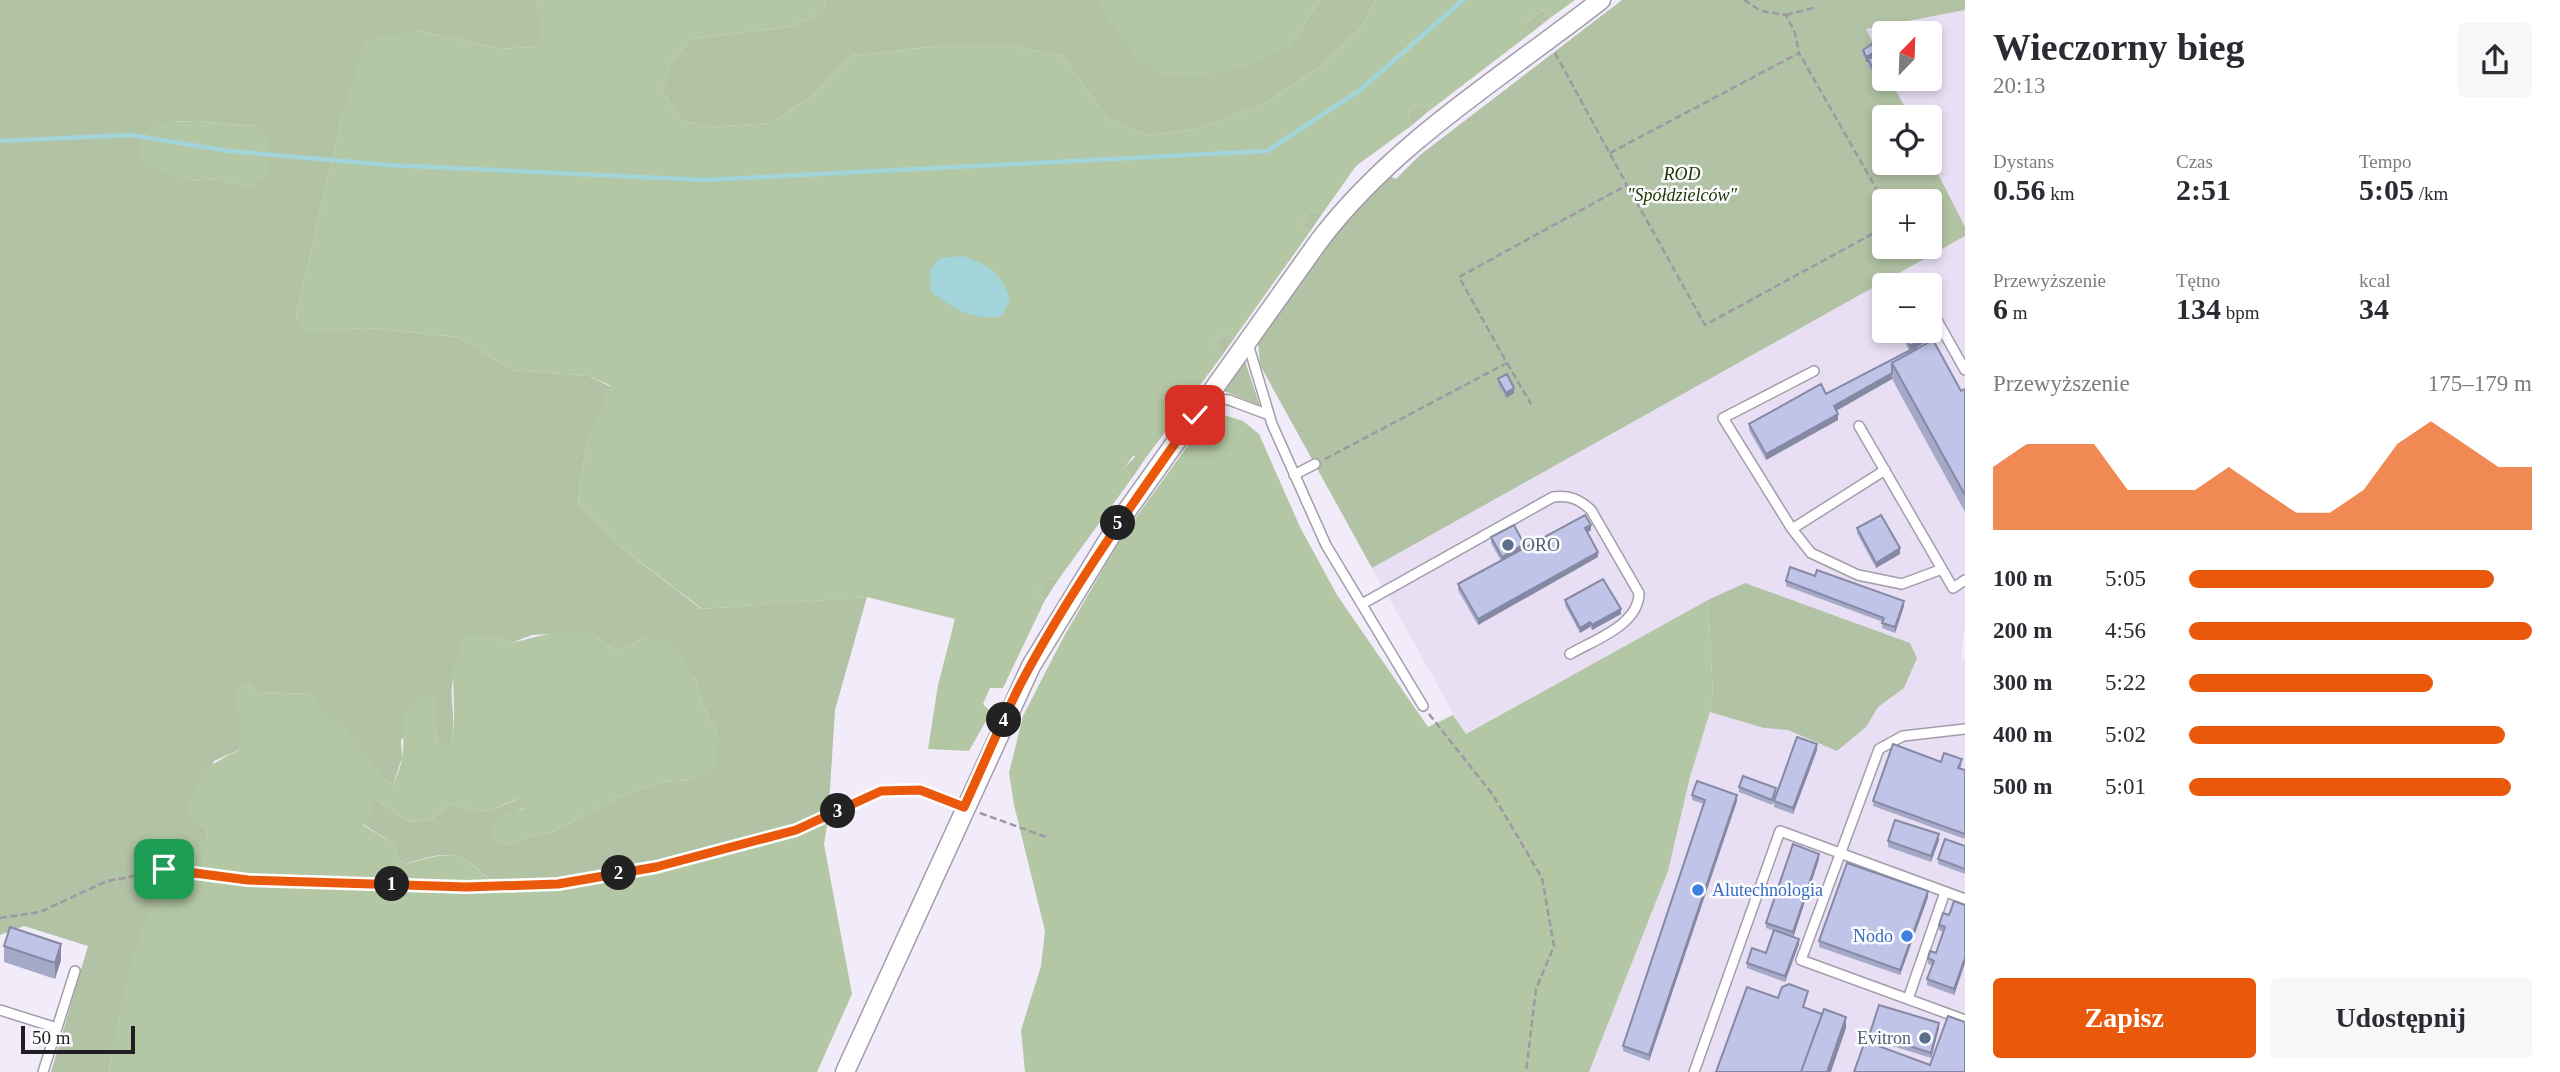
<!DOCTYPE html>
<html lang="pl">
<meta charset="utf-8">
<style>
:root{--surface:#fff;--page:#f7f7f7;--text:#2b2b33;--muted:#7c7c81;--accent:#ea580c}
body{margin:0;font-family:"Times New Roman",serif;background:var(--page);color:var(--text);height:100vh;display:flex;flex-direction:column;font-size:26px;white-space:nowrap}
*{box-sizing:border-box;margin:0}
p{font-size:23px;color:var(--muted)}
.icon{flex:none;width:38px;height:38px;fill:none;stroke:currentColor;stroke-width:2;stroke-linecap:round;stroke-linejoin:round}
.map{position:relative;flex:1;overflow:hidden}
.sheet{display:flex;flex-direction:column;background:var(--surface);width:595px}
.sheet>*{flex:none}
.needle{width:46px;rotate:23deg}
.controls{position:absolute;left:1872px;top:21px;display:grid;gap:14px}
.controls a{display:grid;place-items:center;width:70px;height:70px;border-radius:7px;background:var(--surface);box-shadow:0 4px 10px #0003;font-size:35px}
.scale{position:absolute;left:21px;bottom:18px;width:114px;box-sizing:border-box;padding-left:7px;border:4px solid #211f24;border-top:0;font-size:19px;line-height:24px;white-space:nowrap;color:#211f24;-webkit-text-stroke:5px #fcfbfe;paint-order:stroke}
.pin{position:absolute;display:grid;place-items:center;width:60px;height:60px;color:#fff;margin:-30px;border-radius:14px;box-shadow:0 4px 10px #0006}
.km{position:absolute;width:35px;height:35px;margin:-18px;border-radius:50%;background:#222;color:#fff;font-size:19px;line-height:35px;text-align:center}
.round{display:grid;place-items:center;flex:none;width:74px;height:74px;border-radius:7px;background:var(--page)}
.head{display:flex;align-items:center;justify-content:space-between;height:119px;padding:0 28px}
h1{font-size:38px;font-weight:800;line-height:52px}
.metrics{display:grid;grid-template-columns:repeat(3,1fr);gap:10px;height:119px;padding:7px 28px}
.metrics div{display:grid;align-content:center}
.metrics b{font-size:30px;font-weight:800}
.metrics small{font-size:19px;font-weight:400}
.metrics p{font-size:19px}
.chart{height:196px;padding:14px 28px}
.chart p{display:flex;justify-content:space-between}
.chart svg{width:100%;height:126px;margin-top:7px;fill:var(--accent);opacity:.7}
.primary-button{display:flex;gap:14px;margin-top:auto;padding:14px 28px}
.primary-button a{flex:1;height:80px;border-radius:7px;background:var(--accent);color:#fff;font-size:28px;font-weight:800;line-height:80px;text-align:center}
.primary-button a+a{background:var(--page);color:var(--text)}
ul{padding:0 28px;list-style:none;font-size:23px}
li{display:grid;grid-template-columns:112px 84px 1fr;align-items:center;height:52px}
li i{height:18px;border-radius:9px;background:var(--accent)}
main{display:flex;flex:1;min-height:0}
.map>svg:first-child{display:block}
.built{fill:#e8dff4;fill-rule:evenodd}
.green{fill:#b1c3a4;fill-rule:evenodd}
.forest{fill:#b3c7a4}
.water{fill:#a2d4da}
.lines{fill:none;stroke-linecap:round;stroke-linejoin:round}
.stream{stroke:#a2d4da;stroke-width:4.5}
.lane-casing{stroke:#a39dab;stroke-width:12}
.street-casing{stroke:#a39dab;stroke-width:21}
.path{stroke:#9d98a3;stroke-width:2.5;stroke-dasharray:7 3.5;stroke-linecap:butt}
.lane{stroke:#fff;stroke-width:9}
.street{stroke:#fff;stroke-width:18}
.wall{fill:#a5a9c8}
.shaded-wall{fill:#8689a3}
.building{fill:#c0c4e9;stroke:#8689a3;stroke-width:2}
.route-casing{stroke:#fff;stroke-width:14}
.route{stroke:#ea580c;stroke-width:9}
.service-dot{fill:#5c6f8a;stroke:#fcfbfe;stroke-width:2.5}
.shop-dot{fill:#3f7fe0;stroke:#fcfbfe;stroke-width:2.5}
.labels{text-anchor:middle;stroke-width:5;stroke-linejoin:round;paint-order:stroke}
.park-label{font-size:18px;font-style:italic;fill:#1c3500;stroke:#fcfbfe}
.service-label{font-size:18px;fill:#4e5e75;stroke:#fcfbfe;text-anchor:start}
.shop-label{font-size:18px;fill:#366cbe;stroke:#fcfbfe;text-anchor:start}
</style>
<main>
<div class="map">
<svg width="1965" height="1072" viewBox="0 0 1965 1072">
<rect width="100%" height="100%" fill="#f2ecfa"/>
<!-- built -->
<path class="built" d="M 1965,10 L 1965,227 L 1930,158 L 1930,117 L 1910,117 L 1890,79 L 1930,79 L 1930,33 L 1885,33 L 1885,67 L 1866,29 Z
M 1965,236 L 1965,628 L 1961,657 L 1965,659 L 1965,1072 L 1589,1072 L 1668,871 L 1690,777 L 1710,712 L 1713,693 L 1708,601 L 1465,734 L 1372,568 ZM 1885,285 L 1930,285 L 1930,331 L 1885,331 Z"/>
<!-- green -->
<path class="green" d="M 0,0 L 537,0 L 540,46 L 502,49 L 419,31 L 343,112 L 296,316 L 303,332 L 365,328 L 458,337 L 512,370 L 589,376 L 611,387 L 586,446 L 578,502 L 618,545 L 701,609 L 867,597 L 835,710 L 828,820 L 680,857 L 500,888 C 460,854 458,847 406,864 L 399,860 L 394,844 L 363,824 L 373,797 L 408,822 L 431,820 L 448,804 L 485,812 L 519,799 L 524,808 L 513,813 L 505,846 L 526,837 L 552,832 L 619,797 L 661,782 L 692,780 L 719,737 L 704,708 L 695,678 L 645,638 L 621,650 L 609,647 L 590,631 L 532,635 L 511,643 L 487,636 C 477,647 461,661 455,674 C 446,695 459,718 450,745 L 437,741 L 434,714 L 401,740 L 402,758 L 393,785 L 379,773 L 347,732 L 322,713 L 309,694 L 260,692 L 246,684 L 243,717 L 245,747 L 214,761 L 194,822 L 208,829 C 204,858 177,849 168,867 C 134,936 124,997 108,1072 L 51,1072 L 88,946 L 24,926 L 0,935 ZM 197,121 L 255,126 L 250,188 L 219,179 L 189,181 L 167,122 Z
M 826,0 L 1101,0 C 1114,33 1133,53 1161,73 L 1290,47 L 1320,0 L 1376,0 L 1361,28 L 1321,66 L 1262,105 L 1197,129 L 1147,135 L 1108,119 L 1062,56 L 1011,46 L 938,46 L 851,56 L 813,95 L 771,123 L 710,127 L 681,120 L 662,90 L 671,63 L 690,39 L 790,27 L 825,11 Z
M 1622,0 L 1965,0 L 1965,10 L 1866,29 L 1885,67 L 1885,79 L 1890,79 L 1910,117 L 1885,117 L 1885,163 L 1930,163 L 1930,158 L 1965,227 L 1965,236 L 1372,568 L 1260,365 L 1258,342 L 1341,227 L 1387,175 L 1396,179 L 1420,155 ZM 1885,201 L 1930,201 L 1930,247 L 1885,247 Z
M 1542,10 L 1550,18 L 1531,33 L 1525,24 Z
M 1419,104 L 1429,111 L 1411,126 L 1408,112 Z
M 1310,210 L 1322,214 L 1309,233 L 1302,223 Z
M 1222,333 L 1235,337 L 1221,357 L 1214,344 Z
M 1244,358 L 1260,406 L 1222,390 Z
M 1137,455 L 1145,459 L 1132,478 L 1125,467 Z
M 1046,578 L 1058,580 L 1045,600 L 1038,593 Z
M 1745,583 L 1910,643 L 1917,658 L 1904,688 L 1878,707 L 1866,727 L 1837,751 L 1788,730 L 1764,728 L 1710,712 L 1713,693 L 1708,600 Z"/>
<!-- forest -->
<path class="forest" d="M 537,0 L 826,0 L 825,11 L 790,27 L 690,39 L 671,63 L 662,90 L 681,120 L 710,127 L 771,123 L 813,95 L 851,56 L 938,46 L 1011,46 L 1062,56 L 1108,119 L 1147,135 L 1197,129 L 1262,105 L 1321,66 L 1361,28 L 1376,0 L 1575,0 L 1550,18 L 1542,10 L 1526,23 L 1531,33 L 1429,111 L 1419,104 L 1408,112 L 1411,126 L 1356,166 L 1322,214 L 1310,210 L 1302,223 L 1309,233 L 1235,337 L 1222,333 L 1214,344 L 1221,357 L 1145,459 L 1133,456 L 1125,467 L 1132,478 L 1058,580 L 1046,578 L 1038,593 L 1045,600 L 1003,688 L 990,688 L 983,704 L 991,712 L 969,751 L 928,749 L 938,685 L 955,619 L 867,597 L 702,609 L 618,545 L 578,502 L 586,446 L 611,386 L 589,376 L 512,370 L 458,337 L 365,328 L 303,333 L 296,316 L 343,112 L 365,40 L 419,31 L 502,49 L 539,46 Z
M 1101,0 L 1320,0 L 1290,47 L 1255,64 L 1199,77 L 1161,74 L 1133,53 L 1110,22 Z
M 197,121 L 255,126 L 270,140 L 267,177 L 250,188 L 219,179 L 189,181 L 142,165 L 140,145 L 147,129 L 167,122 Z
M 1224,415 L 1243,421 L 1259,434 L 1300,527 L 1337,595 L 1428,727 L 1453,715 L 1466,734 L 1708,600 L 1713,693 L 1710,712 L 1690,777 L 1668,871 L 1589,1072 L 1025,1072 L 1021,1030 L 1041,966 L 1045,931 L 1014,805 L 1009,773 L 1023,716 L 1063,638 L 1121,538 L 1202,426 Z
M 560,631 L 590,631 L 609,647 L 621,650 L 645,638 L 665,641 L 681,656 L 695,678 L 704,708 L 719,737 L 713,773 L 692,780 L 661,782 L 619,797 L 552,832 L 526,837 L 505,846 L 494,839 L 491,827 L 496,817 L 524,809 L 518,799 L 485,812 L 448,804 L 431,820 L 408,822 L 373,797 L 373,813 L 363,825 L 394,844 L 399,860 L 406,864 C 462,848 457,853 500,888 L 680,857 L 828,820 L 824,844 L 852,994 L 817,1072 L 108,1072 C 123,998 134,935 168,867 C 177,848 205,855 208,829 L 194,822 L 187,809 C 203,768 206,766 245,747 C 237,736 236,728 243,717 L 235,704 L 237,688 L 246,684 L 260,692 L 309,694 C 323,714 335,719 349,734 C 364,752 375,771 393,785 C 396,777 401,767 402,758 C 407,726 394,720 423,692 L 438,699 L 434,714 L 437,741 L 450,744 C 462,710 441,665 468,635 L 487,636 L 511,643 Z"/>
<!-- water -->
<path class="water" d="M 962,256 C 991,266 999,270 1010,299 L 1002,316 C 974,322 953,308 931,292 L 930,269 L 940,258 Z"/>
<g class="lines">
<!-- stream -->
<path class="stream" d="M 0,141 L 131,135 L 229,151 L 389,165 L 705,180 L 1267,151 L 1359,91 L 1463,0"/>
<!-- lane casing -->
<g class="lane-casing">
<path id="lane" d="M 1930,308 L 1965,370
M 1248,344 L 1272,424 L 1326,545 L 1423,706
M 1814,371 L 1723,418 L 1792,529 L 1811,553 L 1858,575 L 1902,584 L 1942,569
M 1209,398 L 1229,400 L 1269,415
M 1859,426 L 1953,588 L 1965,580
M 1294,475 L 1315,464
M 1792,529 L 1885,470
M 1362,604 L 1553,497 C 1570,495 1579,499 1591,510 L 1639,593 C 1639,625 1594,640 1570,654
M 1965,729 L 1903,736 L 1879,749 L 1801,960 L 1965,1020
M 1908,999 L 1945,892
M 0,1010 L 57,1028
M 43,1072 L 75,971
M 1694,1072 L 1780,831 L 1965,899"/>
</g>
<!-- street casing -->
<g class="street-casing">
<path id="street" d="M 845,1072 L 1031,666 L 1121,519 L 1319,241 C 1394,142 1504,76 1601,0"/>
</g>
<!-- path -->
<path class="path" d="M 1744,0 L 1761,11 L 1786,15 L 1795,33 L 1799,53
M 1786,15 L 1813,8
M 1555,53 L 1627,185
M 1610,153 L 1799,53 L 1885,204
M 1507,363 L 1531,404
M 1325,459 L 1507,363 L 1459,277 L 1627,185 L 1705,325 L 1885,227
M 1429,714 L 1493,795 L 1542,878 L 1554,946 L 1536,989 L 1526,1072
M 980,813 L 1049,838
M 165,869 L 248,880 L 466,887 L 558,884 L 656,867 L 796,830 L 881,791 L 920,790 L 951,802
M 0,918 L 40,912 L 107,881 L 146,874 L 151,854"/>
<!-- lane -->
<use href="#lane" class="lane"/>
<!-- street -->
<use href="#street" class="street"/>
</g>
<!-- wall -->
<path class="wall" d="M 1863,50 L 1876,52 L 1875,78 L 1868,64 L 1868,62 L 1866,62 L 1863,55 Z
M 1899,331 L 1930,331 L 1935,337 L 1916,348 L 1961,391 L 1965,389 L 1965,512 L 1892,379 L 1836,411 L 1838,420 L 1766,460 L 1749,430 L 1749,424 L 1826,394 L 1909,350 Z
M 1498,379 L 1514,393 L 1506,398 L 1498,384 Z
M 1857,528 L 1900,554 L 1876,568 L 1857,533 Z
M 1591,530 L 1587,533 L 1598,557 L 1478,625 L 1458,590 L 1458,584 L 1501,561 L 1491,543 L 1491,537 L 1524,548 Z
M 1786,581 L 1904,606 L 1895,633 L 1882,628 L 1883,622 L 1786,586 Z
M 1565,600 L 1621,614 L 1592,630 L 1590,627 L 1580,633 L 1565,605 Z
M 1817,750 L 1793,814 L 1774,807 L 1774,802 L 1772,805 L 1739,792 L 1739,787 L 1776,794 Z
M 1941,762 L 1962,764 L 1960,769 L 1965,770 L 1965,839 L 1873,806 L 1873,801 Z
M 1692,795 L 1737,801 L 1649,1061 L 1623,1051 L 1623,1046 L 1704,804 L 1692,800 Z
M 1939,840 L 1931,862 L 1888,847 L 1888,841 Z
M 1965,846 L 1965,874 L 1938,864 L 1938,859 Z
M 1819,859 L 1793,937 L 1799,944 L 1785,982 L 1747,968 L 1747,963 L 1766,953 L 1774,931 L 1766,928 L 1766,923 Z
M 1928,897 L 1900,975 L 1819,947 L 1819,941 Z
M 1965,905 L 1965,963 L 1954,995 L 1927,985 L 1927,979 L 1932,965 L 1928,964 L 1928,958 L 1936,953 L 1943,932 L 1939,930 L 1939,925 L 1949,915 Z
M 4,946 L 61,960 L 55,979 L 4,962 Z
M 1939,1028 L 1931,1058 L 1870,1039 L 1870,1033 Z"/>
<!-- shaded-wall -->
<path class="shaded-wall" d="M 1876,52 L 1876,57 L 1868,59 L 1868,62 L 1866,62 L 1866,57 Z
M 1885,68 L 1885,73 L 1875,78 L 1875,73 Z
M 1935,332 L 1935,337 L 1910,351 L 1910,346 Z
M 1892,373 L 1892,379 L 1834,412 L 1834,406 Z
M 1514,388 L 1514,393 L 1506,398 L 1506,393 Z
M 1838,414 L 1838,420 L 1766,460 L 1766,454 Z
M 1591,525 L 1591,530 L 1585,534 L 1585,528 Z
M 1524,544 L 1524,550 L 1502,562 L 1502,557 Z
M 1900,548 L 1900,554 L 1876,568 L 1876,563 Z
M 1598,552 L 1598,557 L 1478,625 L 1478,619 Z
M 1904,601 L 1904,606 L 1895,633 L 1895,627 Z
M 1621,609 L 1621,614 L 1592,630 L 1592,625 Z
M 1590,622 L 1590,627 L 1580,633 L 1580,628 Z
M 1817,744 L 1817,750 L 1793,814 L 1793,808 Z
M 1737,795 L 1737,801 L 1649,1061 L 1649,1055 Z
M 1939,834 L 1939,840 L 1931,862 L 1931,856 Z
M 1819,854 L 1819,859 L 1793,938 L 1793,932 Z
M 1928,891 L 1928,897 L 1900,975 L 1900,970 Z
M 1799,939 L 1799,944 L 1785,982 L 1785,976 Z
M 61,944 L 61,960 L 55,979 L 55,963 Z
M 1965,958 L 1965,963 L 1954,995 L 1954,989 Z
M 1846,1017 L 1846,1028 L 1831,1072 L 1827,1072 Z
M 1939,1023 L 1939,1028 L 1931,1058 L 1931,1053 Z"/>
<!-- building -->
<path class="building" d="M 1872,44 L 1876,52 L 1866,57 L 1863,50 Z
M 1878,54 L 1885,68 L 1875,73 L 1868,59 Z
M 1930,323 L 1935,332 L 1910,346 L 1902,331 L 1930,331 Z
M 1933,340 L 1961,391 L 1965,389 L 1965,495 L 1892,363 Z
M 1916,347 L 1917,349 L 1892,363 L 1892,373 L 1834,406 L 1838,414 L 1766,454 L 1749,424 L 1821,384 L 1826,394 Z
M 1507,374 L 1514,388 L 1506,393 L 1498,379 Z
M 1585,515 L 1591,525 L 1585,528 L 1598,552 L 1478,619 L 1458,584 Z
M 1881,515 L 1900,548 L 1876,563 L 1857,528 Z
M 1514,525 L 1524,544 L 1502,557 L 1491,537 Z
M 1790,567 L 1815,576 L 1817,570 L 1904,601 L 1895,627 L 1882,623 L 1884,618 L 1786,581 Z
M 1603,579 L 1621,609 L 1592,625 L 1590,622 L 1580,628 L 1565,600 Z
M 1797,737 L 1817,744 L 1793,808 L 1774,801 Z
M 1893,744 L 1941,762 L 1944,753 L 1962,759 L 1958,768 L 1965,770 L 1965,834 L 1873,801 Z
M 1743,776 L 1776,788 L 1772,800 L 1739,787 Z
M 1697,781 L 1737,795 L 1649,1055 L 1623,1046 L 1705,800 L 1692,795 Z
M 1895,820 L 1939,834 L 1931,856 L 1888,841 Z
M 1945,839 L 1965,846 L 1965,869 L 1938,859 Z
M 1793,844 L 1819,854 L 1793,932 L 1766,923 Z
M 1847,863 L 1928,891 L 1900,970 L 1819,941 Z
M 1954,901 L 1965,905 L 1965,958 L 1954,989 L 1927,979 L 1934,961 L 1928,958 L 1930,951 L 1936,953 L 1945,927 L 1939,925 L 1943,913 L 1949,915 Z
M 10,927 L 61,944 L 55,963 L 4,946 Z
M 1774,930 L 1799,939 L 1785,976 L 1747,963 L 1752,948 L 1766,953 Z
M 1789,984 L 1808,991 L 1803,1007 L 1822,1014 L 1801,1072 L 1716,1072 L 1747,987 L 1778,998 L 1782,987 Z
M 1879,1005 L 1939,1023 L 1931,1053 L 1870,1033 Z
M 1824,1009 L 1846,1017 L 1827,1072 L 1801,1072 Z
M 1948,1016 L 1965,1022 L 1965,1072 L 1854,1072 L 1865,1041 L 1930,1065 Z"/>
<g class="lines">
<!-- route casing -->
<g class="route-casing">
<path id="route" d="M 164,869 L 248,880 L 466,887 L 558,884 L 656,867 L 796,830 L 881,791 L 920,790 L 964,807 C 983,766 1000,725 1020,685 C 1070,590 1133,503 1195,415"/>
</g>
<!-- route -->
<use href="#route" class="route"/>
</g>
<!-- markers -->
<g class="service-dot">
<circle cx="1508" cy="545" r="7"/>
<circle cx="1925" cy="1038" r="7"/>
</g>
<g class="shop-dot">
<circle cx="1698" cy="890" r="7"/>
<circle cx="1907" cy="936" r="7"/>
</g>
<g class="labels">
<!-- park labels -->
<g class="park-label">
<text x="1682" y="180">ROD<tspan x="1682" dy="21">"Spółdzielców"</tspan></text>
</g>
<!-- service labels -->
<g class="service-label">
<text x="1522" y="551">ORO</text>
<text x="1911" y="1044" text-anchor="end">Evitron</text>
</g>
<!-- shop labels -->
<g class="shop-label">
<text x="1712" y="896">Alutechnologia</text>
<text x="1893" y="942" text-anchor="end">Nodo</text>
</g>
</g>
</svg>
<div class="controls">
<a><svg class="needle" viewBox="-14 -14 28 28"><path d="M0-13l5 13h-10z" fill="#e53935"/><path d="M0 13l5-13h-10z" fill="#7c7c81"/></svg></a>
<a><svg class="icon" aria-label="locate" viewBox="0 0 24 24"><circle cx="12" cy="12" r="6"/><path d="M12 2v4M12 18v4M2 12h4M18 12h4"/></svg></a>
<a>+</a>
<a>−</a>
</div>
<div class="scale">50 m</div>
<div class="pin" style="left:164px;top:869px;background:#1e9e55"><svg class="icon" aria-label="arrive" viewBox="0 0 24 24"><path d="M6 21V4h12l-3 4 3 4H6"/></svg></div>
<div class="pin" style="left:1195px;top:415px;background:#d93025"><svg class="icon" aria-label="check" viewBox="0 0 24 24"><path d="M5 12l5 5 9-10"/></svg></div>
<b class="km" style="left:392px;top:884px">1</b>
<b class="km" style="left:619px;top:873px">2</b>
<b class="km" style="left:838px;top:811px">3</b>
<b class="km" style="left:1004px;top:720px">4</b>
<b class="km" style="left:1118px;top:523px">5</b>
</div>
<section class="sheet">
<div class="head"><div><h1>Wieczorny bieg</h1><p>20:13</p></div><a class="round"><svg class="icon" aria-label="share" viewBox="0 0 24 24"><path d="M12 15V3M7 8l5-5 5 5M5 13v7h14v-7"/></svg></a></div>
<div class="metrics">
<div><p>Dystans</p><b>0.56<small> km</small></b></div>
<div><p>Czas</p><b>2:51</b></div>
<div><p>Tempo</p><b>5:05<small> /km</small></b></div>
</div>
<div class="metrics">
<div><p>Przewyższenie</p><b>6<small> m</small></b></div>
<div><p>Tętno</p><b>134<small> bpm</small></b></div>
<div><p>kcal</p><b>34</b></div>
</div>
<div class="chart"><p><span>Przewyższenie</span>175–179 m</p>
<svg viewBox="0 0 160 44" preserveAspectRatio="none"><path d="M0 44V22L10 14L20 14L30 14L40 30L50 30L60 30L70 22L80 30L90 38L100 38L110 30L120 14L130 6L140 14L150 22L160 22V44z"/></svg>
</div>
<ul>
<li><b>100 m</b>5:05<i style="width:89%"></i></li>
<li><b>200 m</b>4:56<i style="width:100%"></i></li>
<li><b>300 m</b>5:22<i style="width:71%"></i></li>
<li><b>400 m</b>5:02<i style="width:92%"></i></li>
<li><b>500 m</b>5:01<i style="width:94%"></i></li>
</ul>
<div class="primary-button"><a>Zapisz</a><a>Udostępnij</a></div>
</section>
</main>
